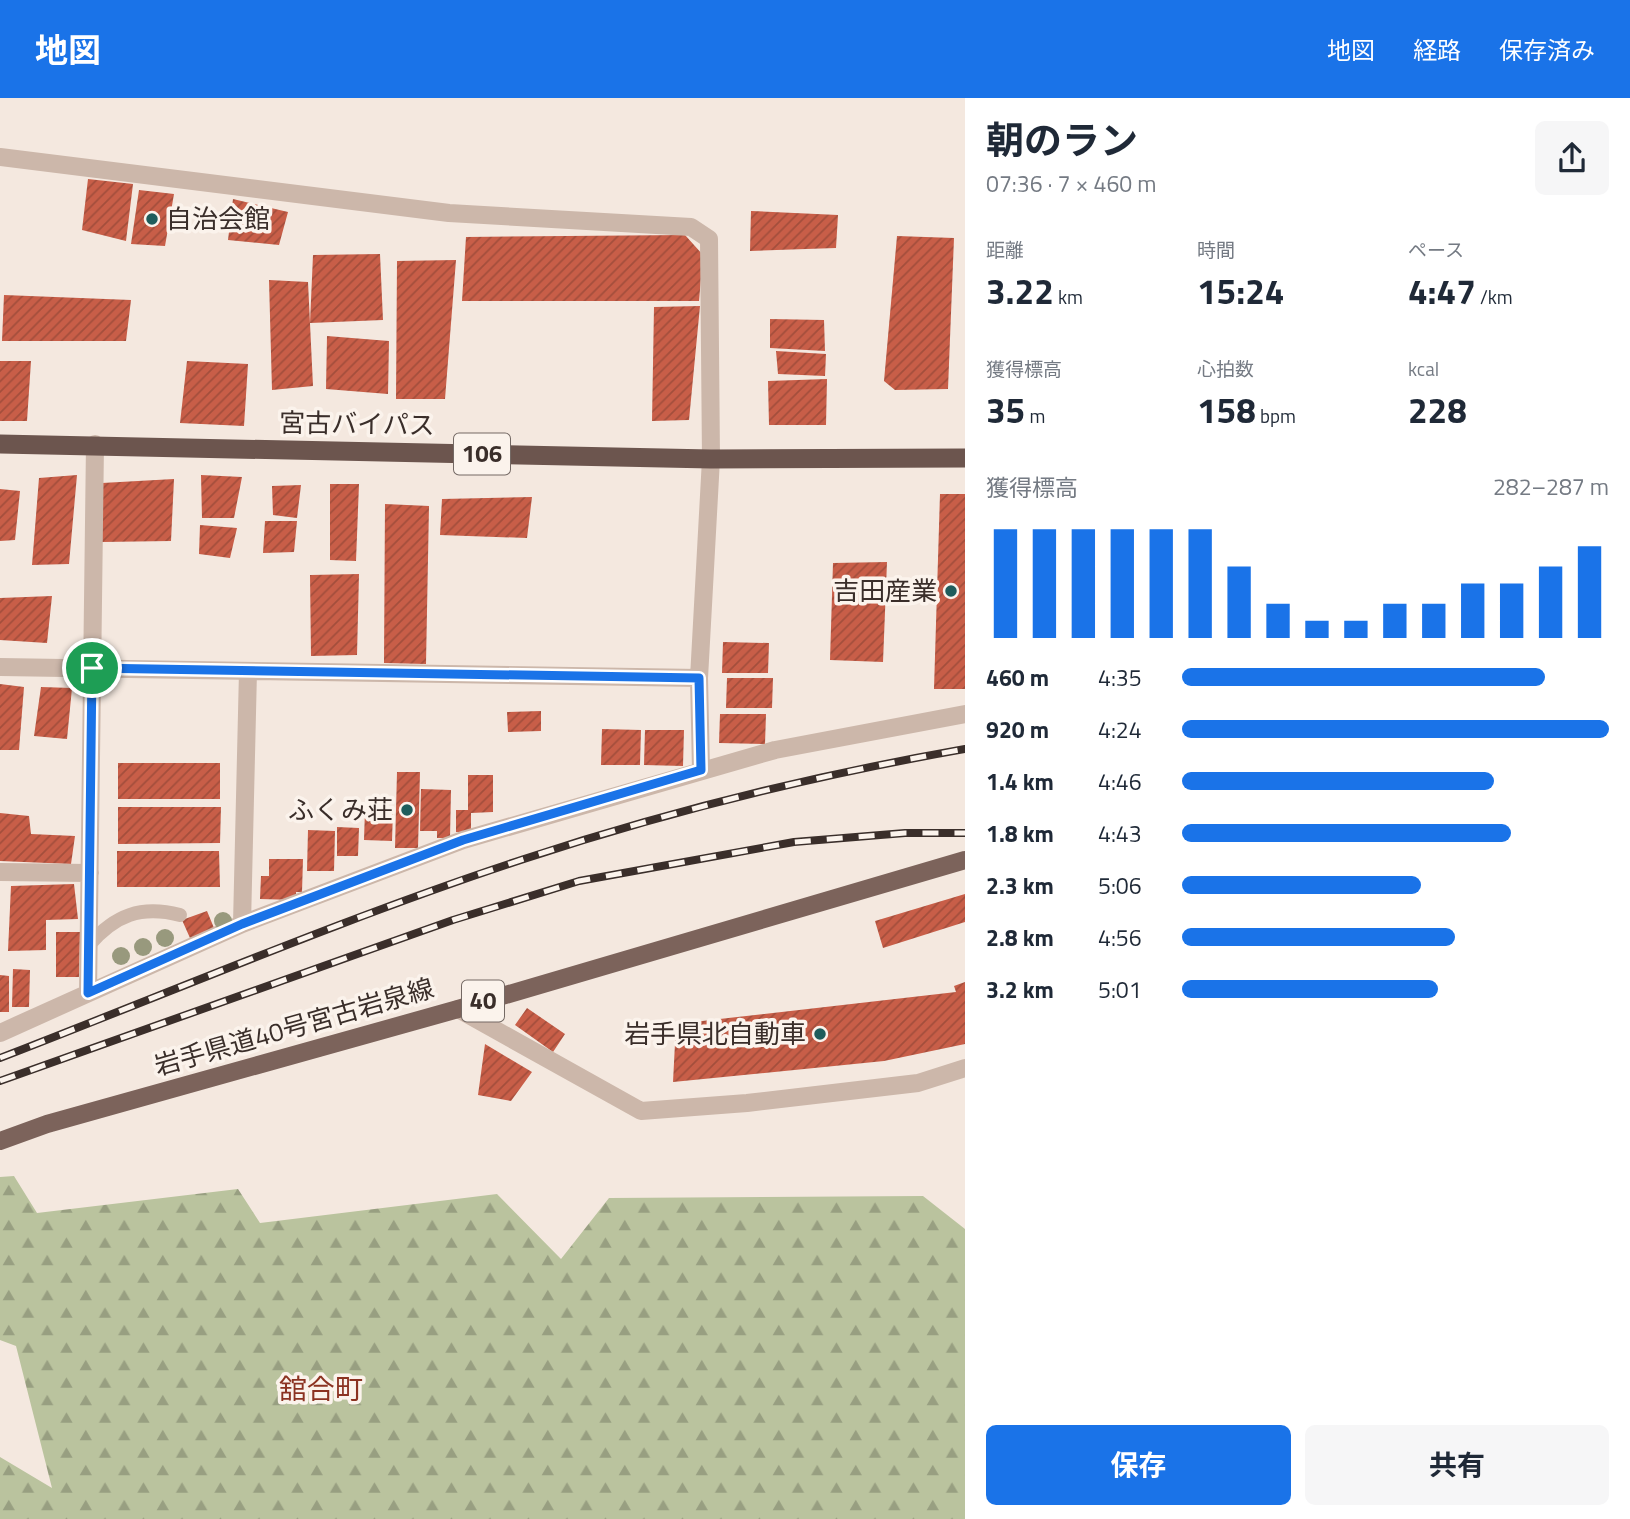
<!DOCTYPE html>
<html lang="ja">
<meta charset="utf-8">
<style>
:root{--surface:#fff;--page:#f6f6f7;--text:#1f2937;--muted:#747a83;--accent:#1a73e8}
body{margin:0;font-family:"Titillium Web","Noto Sans JP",sans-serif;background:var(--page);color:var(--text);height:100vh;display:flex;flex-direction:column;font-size:26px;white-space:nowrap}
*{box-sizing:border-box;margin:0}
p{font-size:23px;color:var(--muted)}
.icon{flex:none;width:38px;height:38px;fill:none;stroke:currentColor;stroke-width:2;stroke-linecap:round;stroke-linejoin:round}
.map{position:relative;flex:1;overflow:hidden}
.details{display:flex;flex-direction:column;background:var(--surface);width:665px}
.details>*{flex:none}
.pin{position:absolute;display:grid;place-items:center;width:60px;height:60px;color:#fff;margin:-30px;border:4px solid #fff;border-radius:50%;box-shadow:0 2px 7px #0007}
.round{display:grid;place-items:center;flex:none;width:74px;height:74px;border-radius:10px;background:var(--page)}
.overview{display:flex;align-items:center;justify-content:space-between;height:119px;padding:0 21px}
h1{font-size:38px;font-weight:700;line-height:52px}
.figures{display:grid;grid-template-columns:repeat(3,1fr);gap:10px;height:119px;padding:7px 21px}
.figures div{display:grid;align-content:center}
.figures b{font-size:35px;font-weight:700}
.figures small{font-size:19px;font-weight:400}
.figures p{font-size:19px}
.chart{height:196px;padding:14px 21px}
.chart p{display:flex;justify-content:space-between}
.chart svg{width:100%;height:126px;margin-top:7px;stroke:var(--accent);stroke-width:6}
.action{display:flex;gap:14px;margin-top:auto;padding:14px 21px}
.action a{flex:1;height:80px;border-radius:10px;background:var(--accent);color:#fff;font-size:28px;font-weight:700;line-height:80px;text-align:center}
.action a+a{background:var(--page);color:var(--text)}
ul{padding:0 21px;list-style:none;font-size:23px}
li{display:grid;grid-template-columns:112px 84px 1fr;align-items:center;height:52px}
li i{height:18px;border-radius:9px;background:var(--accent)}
header{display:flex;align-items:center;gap:42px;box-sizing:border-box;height:98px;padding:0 35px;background:var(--accent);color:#fff}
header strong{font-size:33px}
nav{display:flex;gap:38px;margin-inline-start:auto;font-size:24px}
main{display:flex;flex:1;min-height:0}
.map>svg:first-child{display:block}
.forest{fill:url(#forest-firs)}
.building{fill:url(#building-hatch)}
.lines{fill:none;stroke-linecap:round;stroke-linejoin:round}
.service{stroke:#ccb7aa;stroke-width:14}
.minor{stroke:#ccb7aa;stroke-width:18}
.primary{stroke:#7c635b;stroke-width:18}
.trunk{stroke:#6c554e;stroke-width:19}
.rail-casing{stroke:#3a2e2a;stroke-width:8}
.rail{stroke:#fbf3ec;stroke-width:5;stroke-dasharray:16;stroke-linecap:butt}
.tree{fill:#98997d}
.route-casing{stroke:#fff;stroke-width:14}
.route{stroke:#1a73e8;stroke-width:9}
.poi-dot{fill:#1e5d5c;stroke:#fbf3ec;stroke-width:2.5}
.labels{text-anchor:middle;stroke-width:7;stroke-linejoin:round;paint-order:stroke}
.shield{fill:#fbf3ec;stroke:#746964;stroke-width:2}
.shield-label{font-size:24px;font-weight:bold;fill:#3a2e2a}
.poi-label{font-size:26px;fill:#3a2e2a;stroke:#fbf3ec;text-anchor:end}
.street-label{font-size:26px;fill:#3a2e2a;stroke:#fbf3ec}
.neighbourhood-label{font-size:28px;fill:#8b3221;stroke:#fbf3ec}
</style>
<header>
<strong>地図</strong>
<nav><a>地図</a><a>経路</a><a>保存済み</a></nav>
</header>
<main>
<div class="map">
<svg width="965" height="1421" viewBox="0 0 965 1421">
<defs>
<pattern id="forest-firs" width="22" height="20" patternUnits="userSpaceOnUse" patternTransform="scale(1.75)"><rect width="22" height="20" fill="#bac39e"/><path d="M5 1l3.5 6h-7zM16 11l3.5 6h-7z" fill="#989f81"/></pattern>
<pattern id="building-hatch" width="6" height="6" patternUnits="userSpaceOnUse" patternTransform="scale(1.75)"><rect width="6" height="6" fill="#c85e48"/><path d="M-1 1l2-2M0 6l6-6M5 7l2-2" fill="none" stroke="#a34e3c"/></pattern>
</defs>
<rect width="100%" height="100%" fill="#f4e8df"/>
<!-- forest -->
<path class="forest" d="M 14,1078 L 37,1115 L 238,1091 L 260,1125 L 497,1096 L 561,1161 L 609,1100 L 923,1098 L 965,1131 L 965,1421 L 0,1421 L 0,1359 L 52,1390 L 16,1248 L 0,1242 L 0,1079 Z"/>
<!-- building -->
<path class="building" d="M 88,81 L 133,86 L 126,143 L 82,132 Z
M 139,92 L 174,96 L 165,148 L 131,146 Z
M 233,101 L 288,114 L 279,147 L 228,142 Z
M 751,113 L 838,117 L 836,150 L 750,153 Z
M 685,137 L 703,157 L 699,203 L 462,203 L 466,139 Z
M 897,138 L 954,140 L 948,291 L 895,292 L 884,283 Z
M 380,156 L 383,222 L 310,225 L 313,157 Z
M 456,162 L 445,301 L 396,301 L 397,163 Z
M 269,182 L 308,184 L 313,288 L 272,292 Z
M 4,197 L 131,202 L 126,243 L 2,243 Z
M 700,208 L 689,322 L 652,323 L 654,209 Z
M 770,221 L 824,222 L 825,253 L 770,250 Z
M 327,238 L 389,243 L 388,296 L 326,291 Z
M 776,253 L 826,256 L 825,278 L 778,276 Z
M 0,263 L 31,263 L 27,323 L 0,323 Z
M 187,263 L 248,266 L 244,328 L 180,325 Z
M 827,281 L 826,327 L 769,327 L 768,283 Z
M 77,377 L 69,466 L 32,467 L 39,380 Z
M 201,377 L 242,379 L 234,420 L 202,420 Z
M 174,381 L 171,443 L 102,444 L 102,385 Z
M 330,386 L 359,386 L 356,463 L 330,462 Z
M 301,387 L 297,420 L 273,417 L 272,388 Z
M 0,391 L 20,393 L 15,442 L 0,443 Z
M 940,396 L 965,396 L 965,591 L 934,591 Z
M 532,399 L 527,440 L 440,437 L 442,401 Z
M 385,406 L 429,408 L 426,566 L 384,565 Z
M 265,423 L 297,423 L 294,454 L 263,455 Z
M 200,427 L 237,430 L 230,460 L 199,456 Z
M 887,464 L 883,564 L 830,562 L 833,465 Z
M 359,476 L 357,557 L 311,558 L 310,477 Z
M 52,498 L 47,545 L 0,542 L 0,500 Z
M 723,544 L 769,545 L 768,575 L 722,575 Z
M 727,580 L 773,580 L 772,610 L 726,610 Z
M 0,586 L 24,589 L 19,652 L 0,652 Z
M 41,589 L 72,590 L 67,641 L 34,638 Z
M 541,613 L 541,633 L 508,634 L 507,614 Z
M 720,616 L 766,616 L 765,646 L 719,645 Z
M 602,631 L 641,632 L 640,667 L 601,667 Z
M 645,632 L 684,632 L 683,668 L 644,667 Z
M 118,665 L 220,665 L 220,701 L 118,701 Z
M 397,674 L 420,674 L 418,750 L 395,750 Z
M 468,677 L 493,677 L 493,714 L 471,715 L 471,734 L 456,734 L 456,712 L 468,712 Z
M 421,691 L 451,692 L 450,740 L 437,740 L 437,733 L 420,733 Z
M 118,709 L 221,709 L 220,745 L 118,746 Z
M 365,711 L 393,712 L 392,743 L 364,742 Z
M 0,715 L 29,718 L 31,736 L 75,738 L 71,766 L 0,763 Z
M 337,729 L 359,730 L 358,758 L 337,758 Z
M 308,732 L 335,733 L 334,773 L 307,773 Z
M 117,753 L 219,753 L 220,789 L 117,789 Z
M 269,761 L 303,761 L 302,794 L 296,794 L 296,802 L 260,801 L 261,778 L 269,778 Z
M 74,786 L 78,821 L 46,822 L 46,852 L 8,853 L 11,788 Z
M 965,796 L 965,824 L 883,850 L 875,823 Z
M 207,813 L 214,830 L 190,840 L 182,822 Z
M 56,834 L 80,834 L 79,879 L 56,879 Z
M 13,871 L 30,872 L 29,909 L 12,909 Z
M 0,877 L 9,878 L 9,914 L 0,914 Z
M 965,884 L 965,946 L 884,963 L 673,984 L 676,926 L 956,894 L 954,888 Z
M 527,910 L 565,936 L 553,954 L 515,927 Z
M 485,946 L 532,974 L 511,1003 L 478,997 Z"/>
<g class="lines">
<!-- service -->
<path class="service" d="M 89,847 C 115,817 141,807 180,817"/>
<!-- minor -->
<path class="minor" d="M 0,59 L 449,115 L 691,129 L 709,141 L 711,361 L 699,580 L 701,672
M 0,569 L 699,580
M 0,774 L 90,775
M 242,826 L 248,573
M 88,895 L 95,346
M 458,911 L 641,1013 L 747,1005 L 918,985 L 965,970
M 0,935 L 242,826 L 463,742 L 775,652 L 965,616"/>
<!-- primary -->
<path class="primary" d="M 0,1043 L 47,1026 L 458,911 L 965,762"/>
<!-- trunk -->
<path class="trunk" d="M 0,346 L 711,361 L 965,360"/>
<!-- rail casing -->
<g class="rail-casing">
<path id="rail" d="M 0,960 C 174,893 347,819 524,761 C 667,714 816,677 965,651
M 0,983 L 453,822 L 579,783 L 794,744 L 905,735 L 965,735"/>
</g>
<!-- rail -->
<use href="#rail" class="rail"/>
</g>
<!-- trees -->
<g class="tree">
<circle cx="223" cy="823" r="9"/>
<circle cx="165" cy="840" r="9"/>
<circle cx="143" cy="849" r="9"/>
<circle cx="121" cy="858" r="9"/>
</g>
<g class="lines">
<!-- route casing -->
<g class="route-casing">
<path id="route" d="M 92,570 L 699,580 L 701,672 L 463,742 L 242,826 L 88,895 Z"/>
</g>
<!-- route -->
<use href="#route" class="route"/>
</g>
<!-- markers -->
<g class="poi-dot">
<circle cx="152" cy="121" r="7"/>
<circle cx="951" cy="493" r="7"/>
<circle cx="407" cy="712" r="7"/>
<circle cx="820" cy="936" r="7"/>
</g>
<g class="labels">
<!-- shield labels -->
<g class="shield">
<rect x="454" y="335.5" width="56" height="41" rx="5"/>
<rect x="462" y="882.5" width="42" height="41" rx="5"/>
</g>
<g class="shield-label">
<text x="482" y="364">106</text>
<text x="483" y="911">40</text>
</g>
<!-- poi labels -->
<g class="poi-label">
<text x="166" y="130" text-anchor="start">自治会館</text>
<text x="937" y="502">吉田産業</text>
<text x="393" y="721">ふくみ荘</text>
<text x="806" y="945">岩手県北自動車</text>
</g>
<!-- street labels -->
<g class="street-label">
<text transform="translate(357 326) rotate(1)" y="9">宮古バイパス</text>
<text transform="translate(294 929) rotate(-16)" y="9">岩手県道40号宮古岩泉線</text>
</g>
<!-- neighbourhood labels -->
<g class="neighbourhood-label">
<text x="321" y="1301">舘合町</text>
</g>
</g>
</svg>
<div class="pin" style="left:92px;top:570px;background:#1e9e55"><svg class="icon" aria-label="arrive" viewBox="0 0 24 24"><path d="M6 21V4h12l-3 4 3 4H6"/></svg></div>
</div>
<section class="details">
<div class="overview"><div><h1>朝のラン</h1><p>07:36 · 7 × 460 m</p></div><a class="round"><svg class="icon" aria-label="share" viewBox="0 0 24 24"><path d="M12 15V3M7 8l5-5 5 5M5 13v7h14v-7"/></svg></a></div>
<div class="figures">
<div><p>距離</p><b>3.22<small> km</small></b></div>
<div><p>時間</p><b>15:24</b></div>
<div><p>ペース</p><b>4:47<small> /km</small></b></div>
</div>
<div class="figures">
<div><p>獲得標高</p><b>35<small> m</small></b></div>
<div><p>心拍数</p><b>158<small> bpm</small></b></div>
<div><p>kcal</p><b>228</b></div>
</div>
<div class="chart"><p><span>獲得標高</span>282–287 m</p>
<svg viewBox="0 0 160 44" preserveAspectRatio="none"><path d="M5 44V6M15 44V6M25 44V6M35 44V6M45 44V6M55 44V6M65 44V19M75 44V32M85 44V38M95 44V38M105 44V32M115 44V32M125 44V25M135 44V25M145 44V19M155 44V12"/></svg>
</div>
<ul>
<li><b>460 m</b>4:35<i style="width:85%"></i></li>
<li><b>920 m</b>4:24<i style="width:100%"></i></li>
<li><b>1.4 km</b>4:46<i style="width:73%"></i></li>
<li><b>1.8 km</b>4:43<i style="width:77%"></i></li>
<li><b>2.3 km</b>5:06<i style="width:56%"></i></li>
<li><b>2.8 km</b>4:56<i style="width:64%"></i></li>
<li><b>3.2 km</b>5:01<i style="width:60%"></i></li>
</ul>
<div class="action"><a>保存</a><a>共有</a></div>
</section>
</main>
